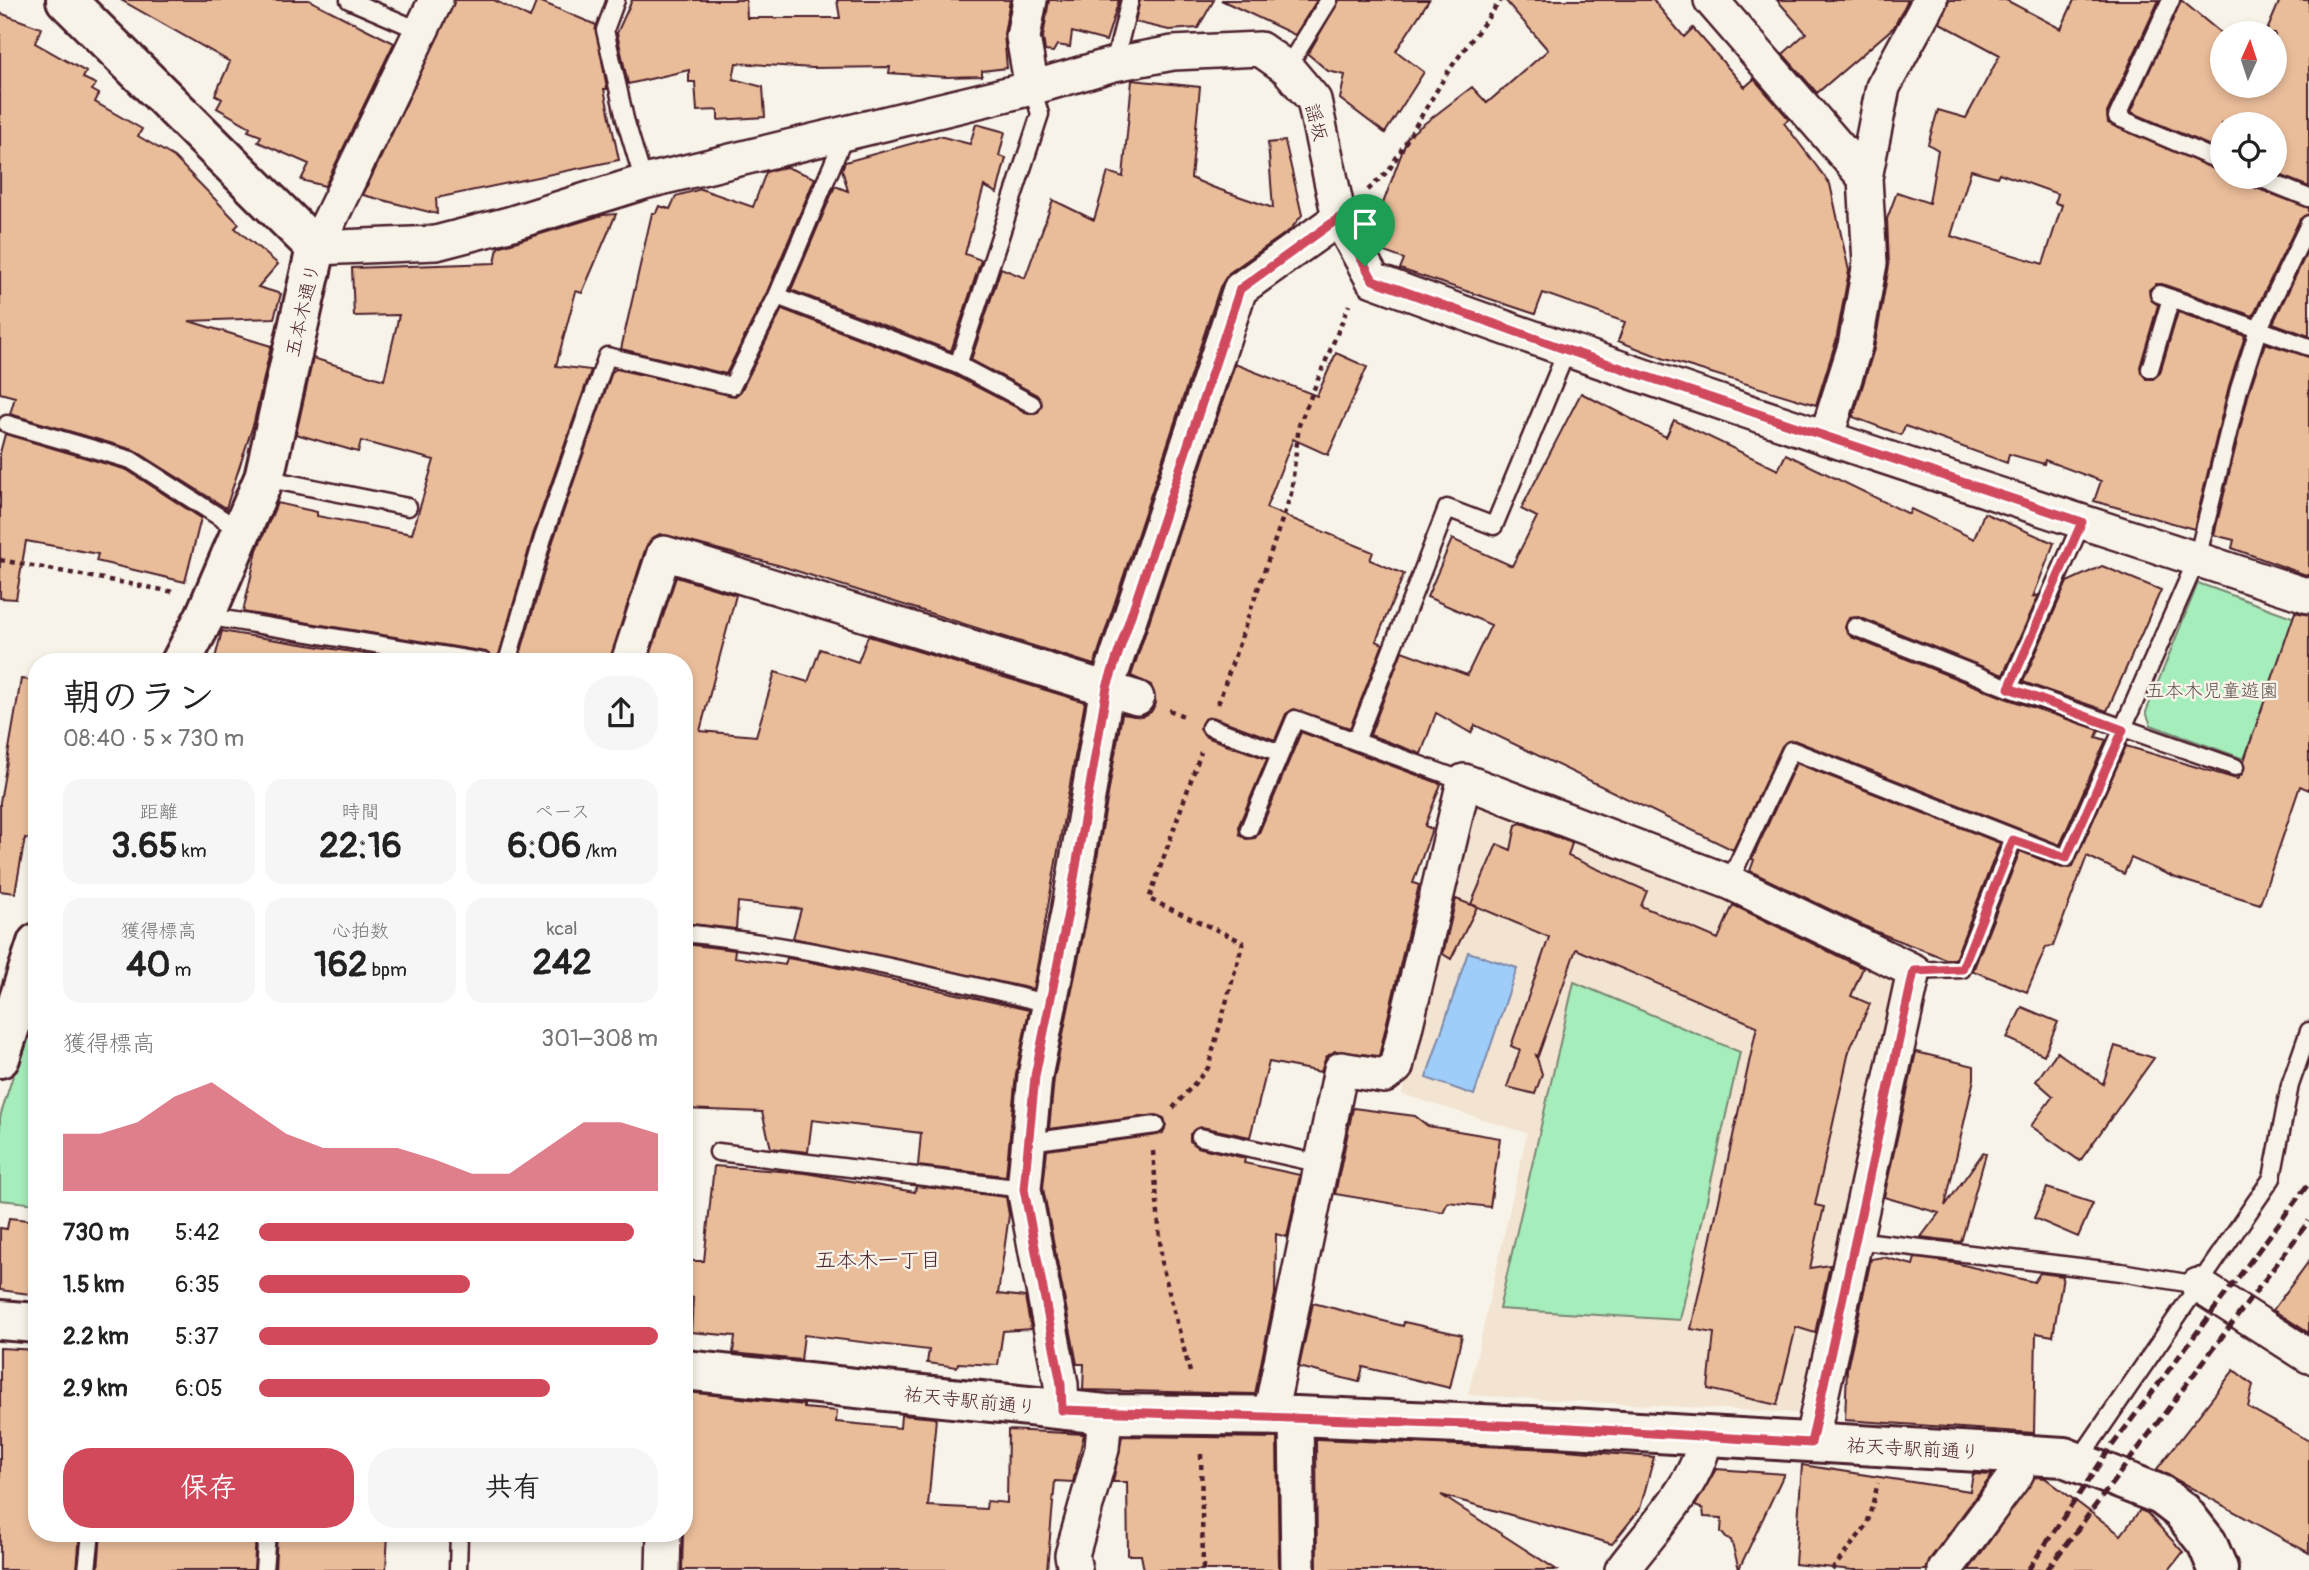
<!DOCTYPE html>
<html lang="ja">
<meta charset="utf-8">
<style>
:root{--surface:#fff;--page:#f6f6f6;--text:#222;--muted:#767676;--accent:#d1495b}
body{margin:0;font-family:Pangolin,"Klee One",sans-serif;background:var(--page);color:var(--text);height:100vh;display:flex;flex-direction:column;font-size:26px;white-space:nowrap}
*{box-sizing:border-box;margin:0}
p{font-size:23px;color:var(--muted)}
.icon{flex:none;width:38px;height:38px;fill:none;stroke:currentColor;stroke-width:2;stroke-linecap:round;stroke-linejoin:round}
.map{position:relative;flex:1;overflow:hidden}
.details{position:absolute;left:28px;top:653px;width:665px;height:889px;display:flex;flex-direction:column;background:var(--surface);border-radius:28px;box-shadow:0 4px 10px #0003}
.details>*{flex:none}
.needle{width:46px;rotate:3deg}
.controls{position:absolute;left:2210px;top:21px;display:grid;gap:14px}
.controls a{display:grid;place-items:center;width:77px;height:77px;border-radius:50%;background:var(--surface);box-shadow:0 4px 10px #0003;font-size:35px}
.pin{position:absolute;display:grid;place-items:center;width:60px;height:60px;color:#fff;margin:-72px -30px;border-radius:50% 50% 50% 0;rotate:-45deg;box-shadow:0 0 7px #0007}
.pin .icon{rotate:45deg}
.round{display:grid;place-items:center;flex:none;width:74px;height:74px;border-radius:28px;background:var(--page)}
.headline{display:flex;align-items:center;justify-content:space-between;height:119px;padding:0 35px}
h1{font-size:38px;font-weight:700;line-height:52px}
.figures{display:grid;grid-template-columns:repeat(3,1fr);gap:10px;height:119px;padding:7px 35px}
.figures div{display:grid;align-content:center;border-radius:18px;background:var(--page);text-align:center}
.figures b{font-size:35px;font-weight:700}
.figures small{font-size:19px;font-weight:400}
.figures p{font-size:19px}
.chart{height:196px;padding:14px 35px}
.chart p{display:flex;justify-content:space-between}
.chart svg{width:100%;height:126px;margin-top:7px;fill:var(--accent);opacity:.7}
.button{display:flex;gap:14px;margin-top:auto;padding:14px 35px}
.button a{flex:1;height:80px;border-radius:28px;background:var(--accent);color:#fff;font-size:28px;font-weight:700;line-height:80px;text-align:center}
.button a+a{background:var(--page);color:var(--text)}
ul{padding:0 35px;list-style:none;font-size:23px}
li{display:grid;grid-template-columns:112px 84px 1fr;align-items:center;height:52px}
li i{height:18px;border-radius:9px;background:var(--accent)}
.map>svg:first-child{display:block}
.built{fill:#f3e3d1}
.green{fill:#a5edba;stroke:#788672;stroke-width:2}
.water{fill:#9fcdfa;stroke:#7d87a7;stroke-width:2}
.building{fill:#eabd9a;stroke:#4a1f2b;stroke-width:2;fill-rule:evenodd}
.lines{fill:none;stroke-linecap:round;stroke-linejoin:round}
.service-casing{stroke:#4a1f2b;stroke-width:21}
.minor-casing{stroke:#4a1f2b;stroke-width:38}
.tertiary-casing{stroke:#4a1f2b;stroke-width:44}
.path{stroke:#4a1f2b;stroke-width:4.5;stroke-dasharray:5 5;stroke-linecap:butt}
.service{stroke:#f7f3e8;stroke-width:16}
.minor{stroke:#f7f3e8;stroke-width:33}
.tertiary{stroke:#f7f3e8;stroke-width:38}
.rail{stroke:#4a1f2b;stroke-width:5;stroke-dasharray:10 5;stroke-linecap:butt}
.route-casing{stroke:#fff;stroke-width:14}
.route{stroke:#d1495b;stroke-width:9}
.labels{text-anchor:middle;stroke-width:5;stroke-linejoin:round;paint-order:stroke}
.street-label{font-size:19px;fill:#4a1f2b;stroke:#f7f3e8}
.park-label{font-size:19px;fill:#61524f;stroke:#f7f3e8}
.neighbourhood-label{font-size:21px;fill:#4a1f2b;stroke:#f7f3e8}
</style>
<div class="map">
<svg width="2309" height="1570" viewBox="0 0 2309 1570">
<rect width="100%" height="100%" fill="#f7f3e8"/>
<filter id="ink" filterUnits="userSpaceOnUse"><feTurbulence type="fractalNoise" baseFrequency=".0143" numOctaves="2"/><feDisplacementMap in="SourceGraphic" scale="14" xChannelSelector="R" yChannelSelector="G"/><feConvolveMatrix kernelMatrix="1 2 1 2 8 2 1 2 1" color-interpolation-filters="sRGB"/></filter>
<g filter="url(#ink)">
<!-- built -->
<path class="built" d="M 1473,798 L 1731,894 L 1897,979 L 1797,1413 L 1468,1395 L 1527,1133 L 1402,1094 Z"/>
<!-- green -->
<path class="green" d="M 2198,583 L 2295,618 L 2244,759 L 2151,725 L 2146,712 Z
M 1574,982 L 1740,1052 L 1680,1320 L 1499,1309 Z
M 37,999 L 37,1204 L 0,1200 L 0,1117 Z"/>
<!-- water -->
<path class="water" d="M 1468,952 L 1517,968 L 1474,1095 L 1426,1078 Z"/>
<!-- building -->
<path class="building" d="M 121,0 L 309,0 L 394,43 L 325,186 L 301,180 L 309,164 L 258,142 L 261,136 L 248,131 L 250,127 L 217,108 L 222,99 L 215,95 L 230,62 Z
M 455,0 L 494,0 L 530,18 L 537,0 L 596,25 L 607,89 L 604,89 L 619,160 L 436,198 L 437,214 L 363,195 Z
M 632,0 L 746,0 L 747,18 L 840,18 L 837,0 L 1010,0 L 1004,34 L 1007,68 L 982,71 L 982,76 L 946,77 L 889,73 L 890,67 L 813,68 L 736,63 L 733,79 L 763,87 L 765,117 L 718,120 L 718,110 L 697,111 L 695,82 L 689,82 L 689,70 L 628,84 L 617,33 Z
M 1049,0 L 1119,0 L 1106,41 L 1072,32 L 1070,47 L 1057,45 L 1053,52 L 1045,51 L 1043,37 Z
M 1140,0 L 1214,0 L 1198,28 L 1169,30 L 1135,22 Z
M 1221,0 L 1317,0 L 1295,35 Z
M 1339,0 L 1429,0 L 1396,51 L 1424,72 L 1385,133 L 1340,99 L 1345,75 L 1328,71 L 1308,54 Z
M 1505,0 L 1653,0 L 1684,37 L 1693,28 L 1745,87 L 1754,79 L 1789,119 L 1784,123 L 1830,184 L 1849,271 L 1836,341 L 1816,405 L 1665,359 L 1618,341 L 1625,322 L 1543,293 L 1535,314 L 1400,269 L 1404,259 L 1379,250 L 1371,236 L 1408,136 L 1472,87 L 1487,103 L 1548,50 Z
M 1777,0 L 1908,0 L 1894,27 L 1817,93 L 1783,54 L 1806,33 Z
M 1949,0 L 2006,0 L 2061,29 L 2074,0 L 2159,0 L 2107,113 L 2108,123 L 2222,172 L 2222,177 L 2247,177 L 2253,187 L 2309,208 L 2309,214 L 2300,219 L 2253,316 L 2162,284 L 2156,284 L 2149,290 L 2151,300 L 2158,305 L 2140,367 L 2146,379 L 2153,379 L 2160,373 L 2178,312 L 2245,336 L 2229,386 L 2194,529 L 2094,501 L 2101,481 L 2045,460 L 2044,464 L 2009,454 L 2007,463 L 1905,426 L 1901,435 L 1853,417 L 1874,349 L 1889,266 L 1887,219 L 1897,192 L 1929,203 L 1938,150 L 1928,144 L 1938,110 L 1966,118 L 2000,55 L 1940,23 ZM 1971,170 L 1997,177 L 1999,173 L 2058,194 L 2055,203 L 2062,205 L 2043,264 L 1951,236 Z
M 2181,0 L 2222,34 L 2222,86 L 2275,86 L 2275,33 L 2266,33 L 2280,0 L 2309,0 L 2309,187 L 2275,173 L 2275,124 L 2222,124 L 2222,151 L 2131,112 Z
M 0,13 L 41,28 L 35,43 L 86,72 L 83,78 L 96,84 L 92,90 L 99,94 L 95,102 L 142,129 L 138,136 L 174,157 L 239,224 L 235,228 L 278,264 L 258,287 L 281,294 L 274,318 L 189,321 L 271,346 L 254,422 L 226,508 L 134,450 L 10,414 L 15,397 L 0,393 Z
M 1132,80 L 1200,87 L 1191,178 L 1212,187 L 1273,208 L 1268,143 L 1285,141 L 1302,215 L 1290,230 L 1229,273 L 1220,287 L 1094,665 L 781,566 L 660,534 L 652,538 L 646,547 L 609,662 L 518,662 L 553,541 L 612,372 L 616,369 L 735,396 L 741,391 L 782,309 L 954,375 L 1027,413 L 1038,412 L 1042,404 L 1037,395 L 971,360 L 1001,268 L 1025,278 L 1053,200 L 1094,220 L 1108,172 L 1123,177 Z
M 976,124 L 1005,132 L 999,156 L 1006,158 L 997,193 L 984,186 L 965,254 L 981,260 L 951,351 L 791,290 L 835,186 L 848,191 L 842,169 L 845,162 L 939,136 L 970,144 Z
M 786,167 L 815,178 L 767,292 L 726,374 L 621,349 L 652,213 L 656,213 L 659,206 L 670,209 L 676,196 L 701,189 L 753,207 L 766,172 Z
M 616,214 L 582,293 L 576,291 L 556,366 L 591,370 L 533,535 L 497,662 L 486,652 L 243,612 L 257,550 L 277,503 L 317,512 L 317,516 L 412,534 L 434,460 L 361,441 L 358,452 L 296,434 L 313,358 L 384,380 L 399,315 L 354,316 L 352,268 L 495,263 L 498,247 L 603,215 Z
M 2309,248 L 2309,336 L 2273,323 Z
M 2265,343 L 2309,357 L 2309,576 L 2232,548 L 2234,540 L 2214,535 L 2249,392 Z
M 1336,353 L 1367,367 L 1328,455 L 1293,439 L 1266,508 L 1373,552 L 1370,560 L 1404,574 L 1376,641 L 1383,644 L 1350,728 L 1294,709 L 1286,714 L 1275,740 L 1213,717 L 1204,719 L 1200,728 L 1206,737 L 1267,759 L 1239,825 L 1240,835 L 1246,839 L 1255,838 L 1259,833 L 1301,732 L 1441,784 L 1425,826 L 1432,829 L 1413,883 L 1419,885 L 1379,1056 L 1335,1051 L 1326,1057 L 1321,1072 L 1269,1062 L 1250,1137 L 1202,1127 L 1190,1134 L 1190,1141 L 1197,1147 L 1245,1158 L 1244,1163 L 1300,1175 L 1287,1237 L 1276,1234 L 1275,1294 L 1255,1394 L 1083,1390 L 1084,1364 L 1077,1364 L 1043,1188 L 1047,1150 L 1157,1135 L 1163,1133 L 1166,1124 L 1164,1118 L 1155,1115 L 1049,1129 L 1054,1079 L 1087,916 L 1122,714 L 1142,717 L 1151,712 L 1156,703 L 1151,685 L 1131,676 L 1235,364 L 1317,396 Z
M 1581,393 L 1666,437 L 1674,420 L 1778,470 L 1786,454 L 1909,514 L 1911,509 L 1974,539 L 1984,513 L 2054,543 L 2033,597 L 2039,595 L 2003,675 L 1859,617 L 1849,618 L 1845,628 L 1851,637 L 2005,698 L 2099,730 L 2096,737 L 2106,740 L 2060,845 L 1794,740 L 1782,746 L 1733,850 L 1475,725 L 1471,733 L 1436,713 L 1421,754 L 1370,735 L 1402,651 L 1467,675 L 1491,625 L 1427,597 L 1452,539 L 1512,566 L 1537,517 L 1521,509 Z
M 5,434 L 127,470 L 201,518 L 185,582 L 96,561 L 98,554 L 26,541 L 16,599 L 0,598 L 0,453 Z
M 2102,566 L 2161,590 L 2107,711 L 2023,682 L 2067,582 Z
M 676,577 L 736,595 L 700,731 L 756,736 L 775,672 L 808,682 L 820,649 L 858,662 L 868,636 L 1085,702 L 1033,989 L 793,938 L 801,909 L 738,902 L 736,929 L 684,923 L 684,662 L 648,662 Z
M 2295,612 L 2309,615 L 2309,790 L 2300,786 L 2260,904 L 2176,878 L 2131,858 L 2124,874 L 2087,856 L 2053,946 L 2046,947 L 2027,992 L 1973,971 L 2020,851 L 2062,868 L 2073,866 L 2126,746 L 2237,779 L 2242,774 L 2244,761 Z
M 222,631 L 238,634 L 416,662 L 214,662 Z
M 21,679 L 37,681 L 37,840 L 25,838 L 15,893 L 0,891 L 0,802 Z
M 1796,763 L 2000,843 L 1955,959 L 1946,959 L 1877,932 L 1750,871 L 1754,860 L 1752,859 Z
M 1521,823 L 1572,843 L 1568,856 L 1647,891 L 1641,906 L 1718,939 L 1733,905 L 1863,968 L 1851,996 L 1870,1004 L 1849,1051 L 1815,1205 L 1824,1207 L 1810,1268 L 1830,1265 L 1815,1333 L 1796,1327 L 1777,1405 L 1708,1389 L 1714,1333 L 1691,1329 L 1757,1026 L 1576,949 L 1538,1056 L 1536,1055 L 1542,1074 L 1535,1094 L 1507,1087 L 1520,1050 L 1511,1046 L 1549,937 L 1471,904 L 1497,844 L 1511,850 L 1516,825 Z
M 1456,899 L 1477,907 L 1451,959 L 1443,954 Z
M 684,944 L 735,950 L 734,957 L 785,965 L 787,958 L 821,964 L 1029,1010 L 1016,1074 L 1006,1176 L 918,1166 L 921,1133 L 812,1120 L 808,1152 L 771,1148 L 762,1112 L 684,1109 Z
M 2022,1007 L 2058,1022 L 2044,1055 L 2007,1038 Z
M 2115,1046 L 2154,1058 L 2080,1161 L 2031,1126 L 2053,1096 L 2036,1081 L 2057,1052 L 2103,1084 Z
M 1916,1052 L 1974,1066 L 1974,1079 L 1945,1206 L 1983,1153 L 1986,1154 L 1961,1242 L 1921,1237 L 1939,1213 L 1884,1197 Z
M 1353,1108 L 1415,1116 L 1428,1126 L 1500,1138 L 1490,1207 L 1448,1202 L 1443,1212 L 1335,1194 Z
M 714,1166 L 805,1173 L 915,1192 L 916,1186 L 1006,1197 L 1009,1215 L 998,1294 L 1025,1297 L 1031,1329 L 1003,1331 L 998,1365 L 958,1363 L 957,1367 L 927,1363 L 929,1350 L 804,1335 L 801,1360 L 733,1353 L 735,1336 L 691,1332 L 693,1298 L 685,1295 L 687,1261 L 704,1261 Z
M 2047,1188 L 2093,1203 L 2078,1237 L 2034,1218 Z
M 9,1218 L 37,1221 L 37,1295 L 0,1290 L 0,1228 L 7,1229 Z
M 1883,1257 L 1913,1265 L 1915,1258 L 1955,1263 L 2034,1282 L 2040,1273 L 2063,1276 L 2053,1336 L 2036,1333 L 2034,1433 L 1845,1420 L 1847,1369 L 1871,1259 Z
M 2309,1261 L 2309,1333 L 2273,1310 Z
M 1313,1303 L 1403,1326 L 1404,1322 L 1462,1335 L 1450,1388 L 1363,1367 L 1359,1382 L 1299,1367 Z
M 0,1348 L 37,1350 L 37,1533 L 80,1533 L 77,1570 L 0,1570 Z
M 2234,1370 L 2253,1385 L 2248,1407 L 2309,1441 L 2309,1553 L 2157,1469 Z
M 687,1392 L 804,1405 L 804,1408 L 837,1411 L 836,1422 L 900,1428 L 901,1415 L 936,1418 L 928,1506 L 986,1509 L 987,1501 L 1007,1503 L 1008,1430 L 1084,1434 L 1073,1482 L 1055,1481 L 1047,1570 L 682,1570 Z
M 1122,1436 L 1277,1438 L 1279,1570 L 1144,1570 L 1141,1555 L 1128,1555 L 1127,1482 L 1113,1482 Z
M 1316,1439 L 1553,1449 L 1654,1457 L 1640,1509 L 1612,1544 L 1441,1495 L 1557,1570 L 1317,1570 Z
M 1802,1465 L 1970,1491 L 1973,1474 L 1992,1475 L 1930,1559 L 1926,1570 L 1853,1570 L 1795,1564 Z
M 1716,1469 L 1784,1474 L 1739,1569 L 1731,1540 L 1727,1539 L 1721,1532 L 1722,1518 L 1704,1517 L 1703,1509 L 1695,1506 Z
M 2035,1477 L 2045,1478 L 2121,1535 L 2140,1510 L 2147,1513 L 2183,1552 L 2169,1570 L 1969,1570 Z
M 101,1533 L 256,1533 L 254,1570 L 98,1570 Z
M 277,1533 L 388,1533 L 386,1570 L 275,1570 Z"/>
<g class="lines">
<!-- service casing -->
<g class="service-casing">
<path id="service" d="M 349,0 L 421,31
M 616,0 L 605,30 L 625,119 L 644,182
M 2171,0 L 2117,117 L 2222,162
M 1114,64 L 1130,0
M 1287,68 L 1329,0
M 2257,177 L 2309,198
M 2159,294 L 2309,347
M 777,296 L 958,365 L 1032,404
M 958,365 L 1040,114 L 1032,88
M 2150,369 L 2171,298
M 7,424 L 131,460 L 241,531
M 264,478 L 408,507
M 205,616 L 484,662
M 1855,627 L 2009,688 L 2235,767
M 507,662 L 543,538 L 607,356 L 732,386 L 777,296 L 845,135
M 2009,688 L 2082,522
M 1210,727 L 1280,753
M 1356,741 L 1447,508 L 1494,526 L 1567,350
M 1249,829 L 1295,719 L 1464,781
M 1729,882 L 1791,750 L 2066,858 L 2197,559 L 2239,389 L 2258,330 L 2309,224
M 684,933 C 812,947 926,974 1050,1004
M 1914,971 L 1962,969 L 2013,840
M 1200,1137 L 1321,1164
M 1029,1142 L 1156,1125
M 718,1152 L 1024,1189
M 1855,1240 L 2121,1272 L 2198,1285
M 2079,1460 L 2272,1178 L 2290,1085 L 2309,1031
M 87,1570 L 91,1533
M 264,1570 L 267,1533
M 458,1570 L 459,1533"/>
</g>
<!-- minor casing -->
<g class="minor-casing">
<path id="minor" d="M 436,0 L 316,248 L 436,243 L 509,224 L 644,182 L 1032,88 L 1114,64 L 1173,53 L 1260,49 L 1287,68 L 1314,100 L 1339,218 L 1373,280 C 1682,394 1996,493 2309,596
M 1030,0 L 1023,37 L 1032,88
M 1711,0 L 1865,178
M 1826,438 L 1855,346 L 1870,263 L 1865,178 L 1883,87 L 1930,0
M 628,662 L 664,553 L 1137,698
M 2198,1285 L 2309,1356
M 1062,1410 L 1061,1384 L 1024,1189 L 1035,1076 L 1068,913 L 1107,687 L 1240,289 L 1339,218
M 1270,1415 L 1341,1069 L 1384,1076 L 1396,1067 L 1464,781 L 1729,882 L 1914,971 L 1811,1443
M 1296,1416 L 1298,1570
M 663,1570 L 664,1533
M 1075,1570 L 1072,1555 L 1102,1449 L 1105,1414
M 1622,1570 C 1649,1533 1700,1482 1705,1437
M 1945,1570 L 2017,1473 L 2018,1454"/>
</g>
<!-- tertiary casing -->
<g class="tertiary-casing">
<path id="tertiary" d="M 66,0 L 316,248 L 264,478 L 205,616 L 181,662
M 0,1058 L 37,943
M 0,1320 L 37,1323
M 684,1370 L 1105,1414 L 1296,1416 L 1554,1427 L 2064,1457 L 2161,1495 L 2182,1511 L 2207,1543 L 2218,1569"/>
</g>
<!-- path -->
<path class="path" d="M 1368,190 L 1389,170 L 1449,70 L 1501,0
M 0,560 L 174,592
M 1218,704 L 1291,494 L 1299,425 L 1349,305
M 1169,710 L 1186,717
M 1173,1108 L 1208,1068 L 1243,942 L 1149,899 L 1201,752
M 1153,1151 L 1162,1265 L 1191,1376
M 1201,1454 L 1203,1570
M 1832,1570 L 1867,1525 L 1878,1483"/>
<!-- service -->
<use href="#service" class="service"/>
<!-- minor -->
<use href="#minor" class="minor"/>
<!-- tertiary -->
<use href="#tertiary" class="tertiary"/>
<!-- rail -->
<path class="rail" d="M 2028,1570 L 2111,1447 L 2309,1183
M 2047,1570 L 2309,1221"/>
</g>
</g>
<g class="lines" filter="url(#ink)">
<!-- route casing -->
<g class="route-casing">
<path id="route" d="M 1339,218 L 1373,280 L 1567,350 L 2082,522 L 2009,688 L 2123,730 L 2066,858 L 2013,840 L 1962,969 L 1914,971 L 1811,1443 L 1554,1427 L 1062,1410 L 1061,1384 L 1024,1189 L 1035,1076 L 1068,913 L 1107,687 L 1240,289 Z"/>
</g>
<!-- route -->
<use href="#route" class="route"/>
</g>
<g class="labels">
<!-- street labels -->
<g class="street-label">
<text transform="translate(1317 122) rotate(75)" y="7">謡坂</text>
<text transform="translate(302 310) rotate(-77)" y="7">五本木通り</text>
<text transform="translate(970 1400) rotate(6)" y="7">祐天寺駅前通り</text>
<text transform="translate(1913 1448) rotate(3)" y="7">祐天寺駅前通り</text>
</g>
<!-- park labels -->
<g class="park-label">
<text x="2212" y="697">五本木児童遊園</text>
</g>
<!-- neighbourhood labels -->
<g class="neighbourhood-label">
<text x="878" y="1267">五本木一丁目</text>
</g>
</g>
</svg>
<div class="controls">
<a><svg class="needle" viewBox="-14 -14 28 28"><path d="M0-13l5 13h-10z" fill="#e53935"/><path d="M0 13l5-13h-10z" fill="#767676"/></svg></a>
<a><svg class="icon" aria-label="locate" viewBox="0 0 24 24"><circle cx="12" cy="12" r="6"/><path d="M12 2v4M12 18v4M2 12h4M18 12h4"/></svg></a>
</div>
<div class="pin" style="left:1365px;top:266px;background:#1e9e55"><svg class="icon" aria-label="arrive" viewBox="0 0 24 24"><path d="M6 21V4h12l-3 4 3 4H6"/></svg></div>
<section class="details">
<div class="headline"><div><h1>朝のラン</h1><p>08:40 · 5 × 730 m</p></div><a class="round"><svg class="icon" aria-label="share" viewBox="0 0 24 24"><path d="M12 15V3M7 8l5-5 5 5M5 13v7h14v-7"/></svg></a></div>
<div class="figures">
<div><p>距離</p><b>3.65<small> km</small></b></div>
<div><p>時間</p><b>22:16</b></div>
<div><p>ペース</p><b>6:06<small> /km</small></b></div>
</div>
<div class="figures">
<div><p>獲得標高</p><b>40<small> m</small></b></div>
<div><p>心拍数</p><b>162<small> bpm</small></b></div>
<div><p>kcal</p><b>242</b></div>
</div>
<div class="chart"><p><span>獲得標高</span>301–308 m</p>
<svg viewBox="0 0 160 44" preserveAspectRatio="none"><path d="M0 44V24L10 24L20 20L30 11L40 6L50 15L60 24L70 29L80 29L90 29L100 33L110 38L120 38L130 29L140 20L150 20L160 24V44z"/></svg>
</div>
<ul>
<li><b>730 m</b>5:42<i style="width:94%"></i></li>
<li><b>1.5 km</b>6:35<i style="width:53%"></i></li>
<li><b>2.2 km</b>5:37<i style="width:100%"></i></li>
<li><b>2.9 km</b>6:05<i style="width:73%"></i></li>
</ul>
<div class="button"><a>保存</a><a>共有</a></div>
</section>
</div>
